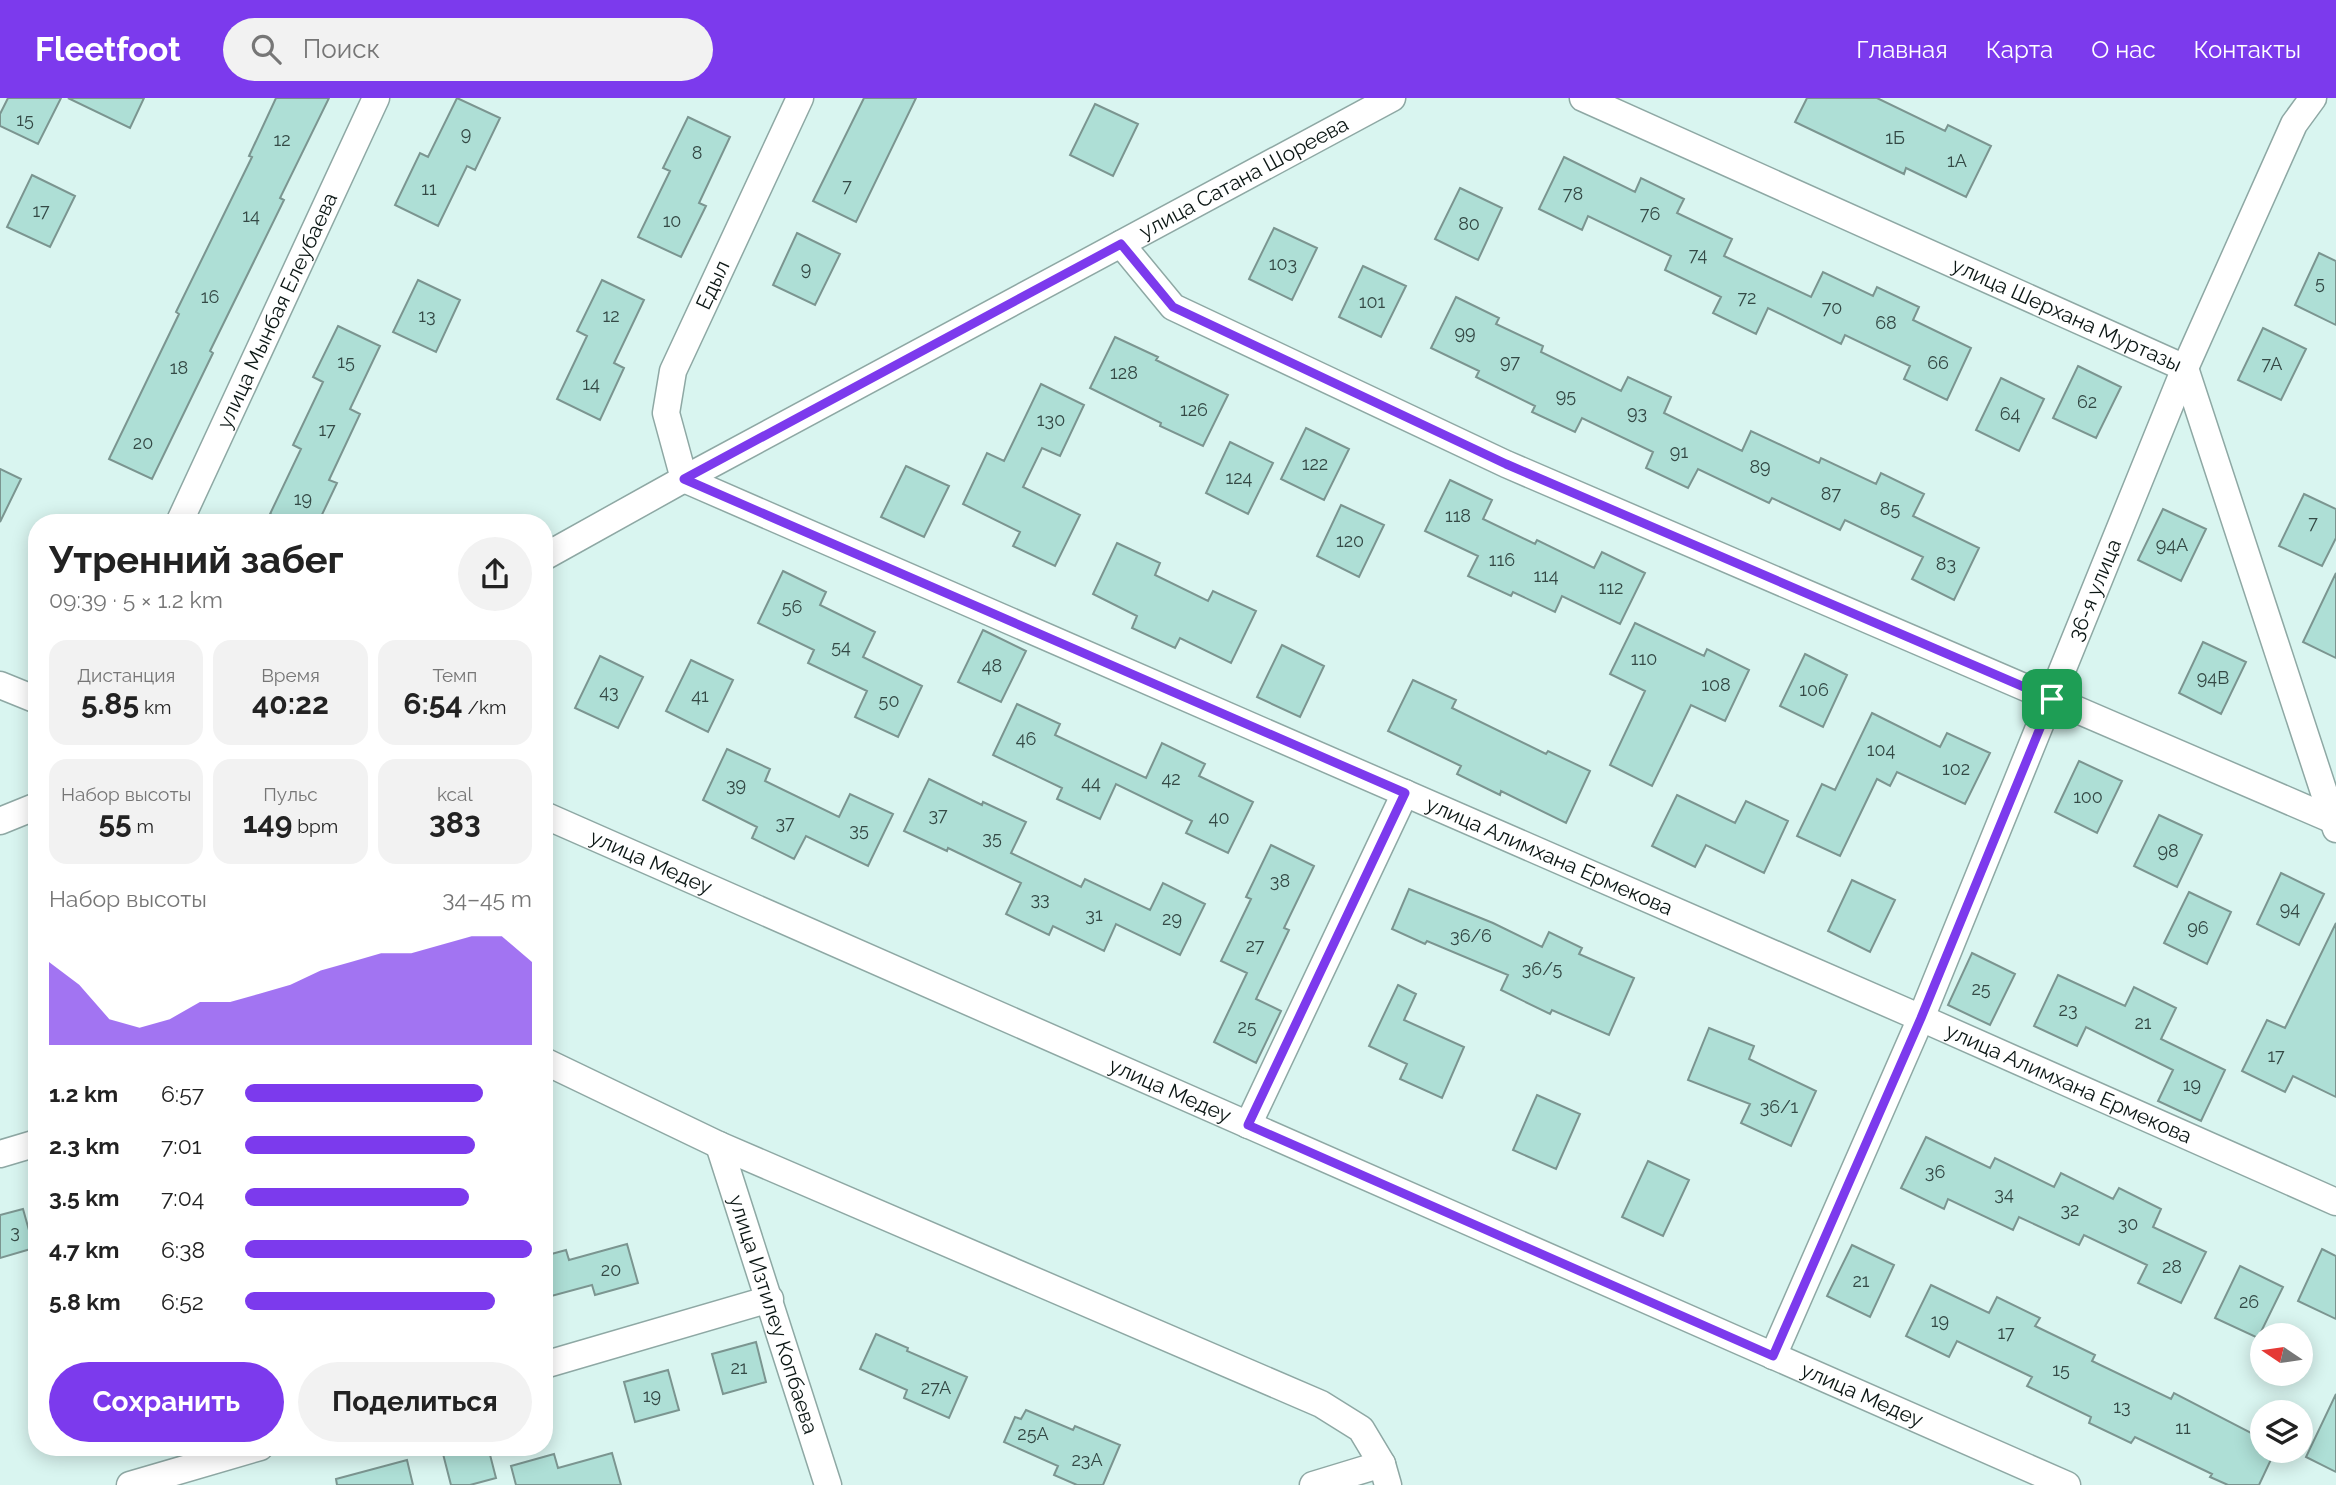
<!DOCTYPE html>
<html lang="ru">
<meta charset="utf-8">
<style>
:root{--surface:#fff;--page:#f2f2f2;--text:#222;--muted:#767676;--accent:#7c3aed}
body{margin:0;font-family:Raleway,sans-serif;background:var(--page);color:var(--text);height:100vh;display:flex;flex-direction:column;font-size:26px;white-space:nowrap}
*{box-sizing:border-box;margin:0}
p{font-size:23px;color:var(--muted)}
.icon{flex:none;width:38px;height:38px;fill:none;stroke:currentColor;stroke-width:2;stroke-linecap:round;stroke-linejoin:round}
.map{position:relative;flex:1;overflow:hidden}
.panel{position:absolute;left:28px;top:416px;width:525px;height:942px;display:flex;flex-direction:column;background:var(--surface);border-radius:28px;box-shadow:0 4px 18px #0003}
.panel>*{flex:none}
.needle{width:46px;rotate:283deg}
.fabs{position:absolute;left:2250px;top:1225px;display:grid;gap:14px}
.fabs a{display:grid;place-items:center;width:63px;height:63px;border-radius:50%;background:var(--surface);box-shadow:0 4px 18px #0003;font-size:35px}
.pin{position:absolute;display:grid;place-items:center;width:60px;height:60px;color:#fff;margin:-30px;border-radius:14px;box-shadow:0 4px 10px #0006}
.round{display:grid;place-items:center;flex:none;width:74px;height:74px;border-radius:37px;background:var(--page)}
.head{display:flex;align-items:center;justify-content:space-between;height:119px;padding:0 21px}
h1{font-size:38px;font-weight:700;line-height:52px}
.metrics{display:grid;grid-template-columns:repeat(3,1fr);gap:10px;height:119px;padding:7px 21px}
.metrics div{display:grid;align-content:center;border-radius:18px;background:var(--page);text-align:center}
.metrics b{font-size:30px;font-weight:700}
.metrics small{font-size:19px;font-weight:400}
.metrics p{font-size:19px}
.chart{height:196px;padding:14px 21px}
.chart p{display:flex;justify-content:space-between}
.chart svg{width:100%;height:126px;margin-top:7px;fill:var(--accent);opacity:.7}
.action{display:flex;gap:14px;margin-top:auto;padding:14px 21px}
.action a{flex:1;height:80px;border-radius:42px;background:var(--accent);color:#fff;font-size:28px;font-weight:700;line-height:80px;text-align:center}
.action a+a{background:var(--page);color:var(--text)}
ul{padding:0 21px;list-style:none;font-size:23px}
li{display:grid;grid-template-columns:112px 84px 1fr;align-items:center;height:52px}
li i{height:18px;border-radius:9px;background:var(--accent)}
header{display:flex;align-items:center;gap:42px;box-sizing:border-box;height:98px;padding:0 35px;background:var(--accent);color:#fff}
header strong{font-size:33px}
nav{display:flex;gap:38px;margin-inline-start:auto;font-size:24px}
.search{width:490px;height:63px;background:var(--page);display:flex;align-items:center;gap:18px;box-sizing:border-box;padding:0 24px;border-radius:38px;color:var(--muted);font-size:26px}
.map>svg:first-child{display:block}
.building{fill:#aedfd6;stroke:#7b9590;stroke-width:2}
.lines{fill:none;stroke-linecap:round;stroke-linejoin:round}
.minor-casing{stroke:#8ea8a4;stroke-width:29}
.minor{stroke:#fff;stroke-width:26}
.route-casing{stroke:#fff;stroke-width:14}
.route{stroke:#7c3aed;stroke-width:9}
.labels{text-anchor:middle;stroke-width:6;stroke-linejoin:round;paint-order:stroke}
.number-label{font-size:18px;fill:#344945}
.street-label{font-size:21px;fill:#0c1715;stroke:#fff}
</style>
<header>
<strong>Fleetfoot</strong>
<div class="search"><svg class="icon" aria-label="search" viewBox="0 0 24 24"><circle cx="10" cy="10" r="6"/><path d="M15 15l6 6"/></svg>Поиск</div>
<nav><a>Главная</a><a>Карта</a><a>О нас</a><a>Контакты</a></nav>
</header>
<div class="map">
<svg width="2336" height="1387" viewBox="0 0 2336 1387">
<rect width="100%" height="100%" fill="#d9f5f0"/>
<!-- building -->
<path class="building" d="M 8,0 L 61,0 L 38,46 L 0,28 L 0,16 Z
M 68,0 L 144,0 L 130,30 Z
M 276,0 L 329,0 L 280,100 L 284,102 L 210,253 L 213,255 L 152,381 L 109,361 L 179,216 L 176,214 L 252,59 L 249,58 Z
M 457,0 L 500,20 L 475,72 L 467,68 L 438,128 L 395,107 L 420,55 L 428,59 Z
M 864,0 L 916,0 L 856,124 L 813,103 Z
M 1807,0 L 1877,0 L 1945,33 L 1948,27 L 1991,48 L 1966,99 L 1906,70 L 1904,76 L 1795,24 Z
M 1095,6 L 1138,26 L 1113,78 L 1070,57 Z
M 688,19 L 730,39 L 699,105 L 706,108 L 681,159 L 638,139 L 670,73 L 663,70 Z
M 1564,59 L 1635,94 L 1641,80 L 1684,101 L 1677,115 L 1732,141 L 1724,158 L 1811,199 L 1823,174 L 1873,198 L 1877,189 L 1919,209 L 1913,222 L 1971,250 L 1947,302 L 1904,281 L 1910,268 L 1845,237 L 1841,246 L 1768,210 L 1756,236 L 1713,215 L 1721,199 L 1665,172 L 1671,158 L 1588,118 L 1582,132 L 1539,111 Z
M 32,77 L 75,98 L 50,149 L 7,129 Z
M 1460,90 L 1502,110 L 1478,162 L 1435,141 Z
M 1274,130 L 1317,150 L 1292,202 L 1249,181 Z
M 797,135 L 840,156 L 815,207 L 773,187 Z
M 2319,155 L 2336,163 L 2336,227 L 2295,207 Z
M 1363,168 L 1406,188 L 1381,239 L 1339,219 Z
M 418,182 L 460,202 L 436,254 L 393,234 Z
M 602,182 L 644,202 L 614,265 L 624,270 L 600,322 L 557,301 L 587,238 L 577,233 Z
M 1456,199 L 1499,220 L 1496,226 L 1543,248 L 1541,254 L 1621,293 L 1628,279 L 1671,299 L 1664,315 L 1742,353 L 1751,333 L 1819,365 L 1821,360 L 1876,386 L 1881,375 L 1924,396 L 1913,418 L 1979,450 L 1954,502 L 1912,481 L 1923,459 L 1845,422 L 1840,432 L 1772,400 L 1769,405 L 1698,371 L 1688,390 L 1646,370 L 1653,354 L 1582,320 L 1575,334 L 1532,314 L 1535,308 L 1476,279 L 1479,273 L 1431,250 Z
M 338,228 L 380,248 L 350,311 L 360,316 L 329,382 L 337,385 L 318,425 L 288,425 L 270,416 L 301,351 L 293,347 L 323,284 L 313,279 Z
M 2263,230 L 2306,251 L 2281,302 L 2238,282 Z
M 1115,239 L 1158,259 L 1156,262 L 1228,297 L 1203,348 L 1160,328 L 1161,325 L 1090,290 Z
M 2078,268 L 2121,289 L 2096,340 L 2053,320 Z
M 2001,280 L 2044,301 L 2019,353 L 1976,332 Z
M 1041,286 L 1084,307 L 1060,358 L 1042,350 L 1023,389 L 1080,417 L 1055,468 L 1013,448 L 1020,434 L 963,406 L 987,355 L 1004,363 Z
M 1306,330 L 1349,351 L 1324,402 L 1281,381 Z
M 1230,344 L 1273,365 L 1248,416 L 1206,395 Z
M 906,368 L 949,388 L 924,439 L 881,419 Z
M 0,371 L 21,381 L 0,424 Z
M 1450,382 L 1492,402 L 1483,421 L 1535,446 L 1537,442 L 1594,470 L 1602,454 L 1645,475 L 1620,526 L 1562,498 L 1555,514 L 1513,494 L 1511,498 L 1468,478 L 1478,458 L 1425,433 Z
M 2304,396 L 2336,411 L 2336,440 L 2322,468 L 2279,448 Z
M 1341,407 L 1384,427 L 1359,479 L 1317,458 Z
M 2163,411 L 2206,431 L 2181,483 L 2138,462 Z
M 1117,445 L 1160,465 L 1155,477 L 1208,503 L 1213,493 L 1256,513 L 1231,565 L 1180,540 L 1175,550 L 1132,530 L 1137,518 L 1093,496 Z
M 783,473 L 826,494 L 820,507 L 875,534 L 863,559 L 922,588 L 898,639 L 855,619 L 867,593 L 808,565 L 814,552 L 758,525 Z
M 2336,475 L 2336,560 L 2303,544 Z
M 1635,525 L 1704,558 L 1707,551 L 1749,572 L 1725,623 L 1691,607 L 1652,688 L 1610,667 L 1645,593 L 1610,576 Z
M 983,532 L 1026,553 L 1001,604 L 958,584 Z
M 2203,544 L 2246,564 L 2221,616 L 2179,595 Z
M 1282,547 L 1324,568 L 1300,619 L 1257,599 Z
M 1805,556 L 1847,577 L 1823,629 L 1780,608 Z
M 600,558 L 643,579 L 618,630 L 575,610 Z
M 691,562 L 733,582 L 708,634 L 666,613 Z
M 1413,582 L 1456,602 L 1452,610 L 1546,656 L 1548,653 L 1590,673 L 1566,725 L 1501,693 L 1500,697 L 1457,676 L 1461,668 L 1388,633 Z
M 1017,606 L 1060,626 L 1055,637 L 1146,680 L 1162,645 L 1205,666 L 1199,678 L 1253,704 L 1228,755 L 1186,735 L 1192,723 L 1116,686 L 1100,721 L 1057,701 L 1062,690 L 993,657 Z
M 1872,615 L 1940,649 L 1947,635 L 1990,655 L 1965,706 L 1897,674 L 1890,688 L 1877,681 L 1840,758 L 1797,738 L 1822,686 L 1835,692 Z
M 727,651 L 770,671 L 765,683 L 839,719 L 850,696 L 893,716 L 868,768 L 806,738 L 794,761 L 752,740 L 757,729 L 703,702 Z
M 2079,663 L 2122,683 L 2097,735 L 2055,714 Z
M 929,681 L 982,707 L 983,704 L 1026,724 L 1011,755 L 1081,789 L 1085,781 L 1150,812 L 1163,785 L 1205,806 L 1180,857 L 1116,826 L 1104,853 L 1053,828 L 1049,837 L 1006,816 L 1021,785 L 948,750 L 947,753 L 904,733 Z
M 1677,697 L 1735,725 L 1746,703 L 1788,723 L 1764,775 L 1706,747 L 1695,769 L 1652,748 Z
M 2159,717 L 2202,737 L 2177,789 L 2134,768 Z
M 1271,747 L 1314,768 L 1284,830 L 1289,832 L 1256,901 L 1281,913 L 1256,965 L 1214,944 L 1247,875 L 1221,863 L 1251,801 L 1246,799 Z
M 2281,775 L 2324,796 L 2299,847 L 2257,826 Z
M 1852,782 L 1895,802 L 1870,854 L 1828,833 Z
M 1409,791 L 1493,825 L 1542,849 L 1549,834 L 1582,850 L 1579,856 L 1634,880 L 1609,937 L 1552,912 L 1550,916 L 1501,892 L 1508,877 L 1427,843 L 1425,846 L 1392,831 Z
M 2189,794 L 2231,814 L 2207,866 L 2164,845 Z
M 2336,825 L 2336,999 L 2293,978 L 2285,994 L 2242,973 L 2267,922 L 2285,930 Z
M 1972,855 L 2015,876 L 1990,927 L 1948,907 Z
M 2058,877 L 2125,908 L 2134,889 L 2176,910 L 2161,941 L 2225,972 L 2201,1023 L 2158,1003 L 2173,972 L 2086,929 L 2077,948 L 2034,928 Z
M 1398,887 L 1416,896 L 1404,922 L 1464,949 L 1442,1000 L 1400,981 L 1407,966 L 1369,948 Z
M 1709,930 L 1754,948 L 1749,961 L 1816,993 L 1791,1048 L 1741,1025 L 1750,1006 L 1688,982 Z
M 1537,997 L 1580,1016 L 1556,1071 L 1513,1052 Z
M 1926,1039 L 1990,1070 L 1995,1060 L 2054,1089 L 2061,1075 L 2113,1101 L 2119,1090 L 2161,1111 L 2153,1129 L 2206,1154 L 2181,1205 L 2138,1185 L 2147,1167 L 2084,1137 L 2079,1147 L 2019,1119 L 2013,1132 L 1948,1101 L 1944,1111 L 1901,1090 Z
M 1648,1063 L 1689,1082 L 1663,1138 L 1622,1119 Z
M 23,1111 L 34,1150 L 0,1160 L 0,1117 Z
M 627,1146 L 638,1185 L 595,1197 L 592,1187 L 544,1200 L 544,1158 L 566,1152 L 569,1162 Z
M 1852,1147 L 1894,1167 L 1870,1219 L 1827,1198 Z
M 2322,1151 L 2336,1158 L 2336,1221 L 2298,1203 Z
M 2240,1168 L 2283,1189 L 2258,1240 L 2215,1220 Z
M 1931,1187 L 1989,1215 L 1997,1199 L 2040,1220 L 2035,1228 L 2095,1257 L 2092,1263 L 2171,1301 L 2174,1295 L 2263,1341 L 2263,1353 L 2275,1353 L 2259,1387 L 2228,1387 L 2210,1379 L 2212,1376 L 2135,1339 L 2131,1345 L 2089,1325 L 2091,1319 L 2027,1288 L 2032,1279 L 1957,1243 L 1949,1259 L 1906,1238 Z
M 876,1236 L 908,1250 L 907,1253 L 967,1279 L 949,1320 L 904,1300 L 907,1292 L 860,1271 Z
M 756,1244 L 766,1284 L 723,1296 L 712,1256 Z
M 668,1272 L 679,1312 L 635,1324 L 624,1284 Z
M 2336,1296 L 2336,1374 L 2306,1359 Z
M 1026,1312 L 1073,1332 L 1075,1328 L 1120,1347 L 1103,1387 L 1077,1387 L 1054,1377 L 1058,1368 L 1004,1344 L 1015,1319 L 1021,1321 Z
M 453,1349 L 488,1349 L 496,1380 L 470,1387 L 451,1387 L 442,1352 Z
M 612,1355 L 621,1387 L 516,1387 L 511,1368 L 554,1356 L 558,1370 Z
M 407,1362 L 413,1387 L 337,1387 L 336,1381 Z"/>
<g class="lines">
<!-- minor casing -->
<g class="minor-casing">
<g id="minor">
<path id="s1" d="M 800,0 L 673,273 L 666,315 L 684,381 L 1921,920 L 2336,1104"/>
<path id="s2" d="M 1583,0 L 2185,270 L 2336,731"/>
<path d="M 1121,146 L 1173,209 L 1506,366 L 2333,722"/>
<path id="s3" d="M 179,425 L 376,0"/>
<path id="s4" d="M 544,459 L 684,381 L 1392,0"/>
<path d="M 0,587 L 37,602"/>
<path id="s5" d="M 544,717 L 2067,1387"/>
<path d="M 0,723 L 37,708"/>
<path d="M 544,963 L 719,1047 L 1321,1306 L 1361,1331 L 1382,1366 L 1388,1387"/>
<path d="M 1248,1027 L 1405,695"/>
<path id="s6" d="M 719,1047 L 828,1387"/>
<path d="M 0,1056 L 37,1045"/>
<path id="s7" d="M 1773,1258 L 1921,920 L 2185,270 L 2294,26 L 2313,0"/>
<path d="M 544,1267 L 770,1201"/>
<path d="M 130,1387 L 260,1349"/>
<path d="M 1313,1387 L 1382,1366"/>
</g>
</g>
<!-- minor -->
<use href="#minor" class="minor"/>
</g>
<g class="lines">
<!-- route casing -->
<g class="route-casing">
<path id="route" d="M 1121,146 L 1173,209 L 1506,366 L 2052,601 L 1921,920 L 1773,1258 L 1248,1027 L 1405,695 L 684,381 Z"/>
</g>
<!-- route -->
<use href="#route" class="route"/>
</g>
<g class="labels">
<!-- number labels -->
<g class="number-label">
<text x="25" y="28">15</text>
<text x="466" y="42">9</text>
<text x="1895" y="46">1Б</text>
<text x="282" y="48">12</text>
<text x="697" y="61">8</text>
<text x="1957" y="69">1А</text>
<text x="847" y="94">7</text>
<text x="429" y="97">11</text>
<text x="1573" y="102">78</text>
<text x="41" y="119">17</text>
<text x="1650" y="122">76</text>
<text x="251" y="124">14</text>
<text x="672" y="129">10</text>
<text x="1469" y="132">80</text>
<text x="1698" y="163">74</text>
<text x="1283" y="172">103</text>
<text x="806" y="177">9</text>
<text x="2320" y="191">5</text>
<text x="210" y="205">16</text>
<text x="1747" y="206">72</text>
<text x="1372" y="210">101</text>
<text x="1832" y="216">70</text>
<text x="427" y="224">13</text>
<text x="611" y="224">12</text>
<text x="1886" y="231">68</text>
<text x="1465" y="241">99</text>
<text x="346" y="270">15</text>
<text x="1510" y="270">97</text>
<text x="1938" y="271">66</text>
<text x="2272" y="272">7А</text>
<text x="179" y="276">18</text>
<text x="1124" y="281">128</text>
<text x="591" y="292">14</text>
<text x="1566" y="304">95</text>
<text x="2087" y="310">62</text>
<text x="1194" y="318">126</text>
<text x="1637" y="321">93</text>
<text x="2010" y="322">64</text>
<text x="1051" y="328">130</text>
<text x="327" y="338">17</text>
<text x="143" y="351">20</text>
<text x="1679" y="360">91</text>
<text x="1315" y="372">122</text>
<text x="1760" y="375">89</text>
<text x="1239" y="386">124</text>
<text x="1831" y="402">87</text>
<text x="303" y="407">19</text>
<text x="1890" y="417">85</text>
<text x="1458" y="424">118</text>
<text x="2313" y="431">7</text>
<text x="1350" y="449">120</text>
<text x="2172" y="453">94А</text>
<text x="1502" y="468">116</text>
<text x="1946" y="472">83</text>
<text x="1546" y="484">114</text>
<text x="1611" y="496">112</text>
<text x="792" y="515">56</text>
<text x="841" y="555">54</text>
<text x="1644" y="567">110</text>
<text x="992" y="574">48</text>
<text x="2213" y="586">94В</text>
<text x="1716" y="593">108</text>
<text x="1814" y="598">106</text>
<text x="609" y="600">43</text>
<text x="700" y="604">41</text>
<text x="889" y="609">50</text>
<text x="1026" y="647">46</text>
<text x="1881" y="658">104</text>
<text x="1956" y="677">102</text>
<text x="1171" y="687">42</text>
<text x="1091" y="691">44</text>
<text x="736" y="693">39</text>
<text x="2088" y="705">100</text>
<text x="938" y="723">37</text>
<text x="1219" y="726">40</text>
<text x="785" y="731">37</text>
<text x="859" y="738">35</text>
<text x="992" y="746">35</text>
<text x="2168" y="759">98</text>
<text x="1280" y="789">38</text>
<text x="1040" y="807">33</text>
<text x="2290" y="817">94</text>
<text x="1094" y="823">31</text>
<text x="1172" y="827">29</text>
<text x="2198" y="836">96</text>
<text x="1471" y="844">36/6</text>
<text x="1255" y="854">27</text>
<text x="1542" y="877">36/5</text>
<text x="1981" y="897">25</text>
<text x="2068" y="918">23</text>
<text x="2143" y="931">21</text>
<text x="1247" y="935">25</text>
<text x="2276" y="964">17</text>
<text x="2192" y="993">19</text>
<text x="1779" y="1015">36/1</text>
<text x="1935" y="1080">36</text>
<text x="2004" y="1102">34</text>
<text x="2070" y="1118">32</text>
<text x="2128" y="1132">30</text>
<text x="15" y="1140">3</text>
<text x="2172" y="1175">28</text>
<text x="611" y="1178">20</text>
<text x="1861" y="1189">21</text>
<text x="2249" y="1210">26</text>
<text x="1940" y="1229">19</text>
<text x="2006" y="1241">17</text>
<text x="739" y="1276">21</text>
<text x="2061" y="1278">15</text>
<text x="936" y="1296">27А</text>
<text x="652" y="1304">19</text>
<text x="2122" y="1315">13</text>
<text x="2183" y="1336">11</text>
<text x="1033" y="1342">25А</text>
<text x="1087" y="1368">23А</text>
</g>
<!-- street labels -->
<g class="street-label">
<text dy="7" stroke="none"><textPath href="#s4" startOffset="796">улица Сатана Шореева</textPath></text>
<text transform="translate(713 187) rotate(-65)" y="7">Едыл</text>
<text dy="7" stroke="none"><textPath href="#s3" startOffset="234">улица Мынбая Елеубаева</textPath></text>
<text dy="7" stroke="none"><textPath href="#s2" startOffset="530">улица Шерхана Муртазы</textPath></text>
<text dy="7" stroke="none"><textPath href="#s7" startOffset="831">36-я улица</textPath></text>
<text dy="7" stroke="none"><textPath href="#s1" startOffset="1356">улица Алимхана Ермекова</textPath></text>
<text dy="7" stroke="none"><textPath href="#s5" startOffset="117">улица Медеу</textPath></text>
<text dy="7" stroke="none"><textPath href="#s1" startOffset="1923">улица Алимхана Ермекова</textPath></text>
<text dy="7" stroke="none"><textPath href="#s5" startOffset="684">улица Медеу</textPath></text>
<text dy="7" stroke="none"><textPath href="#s6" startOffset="178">улица Изтилеу Копбаева</textPath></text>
<text dy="7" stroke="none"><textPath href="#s5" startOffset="1440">улица Медеу</textPath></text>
</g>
</g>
</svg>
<div class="fabs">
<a><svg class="needle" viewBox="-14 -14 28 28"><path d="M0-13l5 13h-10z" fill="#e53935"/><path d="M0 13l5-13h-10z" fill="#767676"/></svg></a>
<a><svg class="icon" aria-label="layers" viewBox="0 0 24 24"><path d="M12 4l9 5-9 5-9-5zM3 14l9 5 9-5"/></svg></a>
</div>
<div class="pin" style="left:2052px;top:601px;background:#1e9e55"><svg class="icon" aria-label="arrive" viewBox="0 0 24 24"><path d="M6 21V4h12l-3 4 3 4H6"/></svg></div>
<section class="panel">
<div class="head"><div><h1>Утренний забег</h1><p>09:39 · 5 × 1.2 km</p></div><a class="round"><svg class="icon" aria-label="share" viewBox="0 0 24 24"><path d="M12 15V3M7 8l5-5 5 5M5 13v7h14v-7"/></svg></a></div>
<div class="metrics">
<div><p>Дистанция</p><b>5.85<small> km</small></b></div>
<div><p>Время</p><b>40:22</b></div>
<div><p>Темп</p><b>6:54<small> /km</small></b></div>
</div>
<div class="metrics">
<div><p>Набор высоты</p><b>55<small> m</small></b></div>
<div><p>Пульс</p><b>149<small> bpm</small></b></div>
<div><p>kcal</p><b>383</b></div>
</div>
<div class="chart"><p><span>Набор высоты</span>34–45 m</p>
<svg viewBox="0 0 160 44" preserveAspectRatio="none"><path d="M0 44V15L10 23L20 35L30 38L40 35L50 29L60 29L70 26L80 23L90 18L100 15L110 12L120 12L130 9L140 6L150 6L160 15V44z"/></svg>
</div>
<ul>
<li><b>1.2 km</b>6:57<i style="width:83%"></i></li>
<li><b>2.3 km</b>7:01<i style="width:80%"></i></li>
<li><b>3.5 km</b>7:04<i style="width:78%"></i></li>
<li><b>4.7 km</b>6:38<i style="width:100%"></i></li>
<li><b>5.8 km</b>6:52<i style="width:87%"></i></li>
</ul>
<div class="action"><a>Сохранить</a><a>Поделиться</a></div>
</section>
</div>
